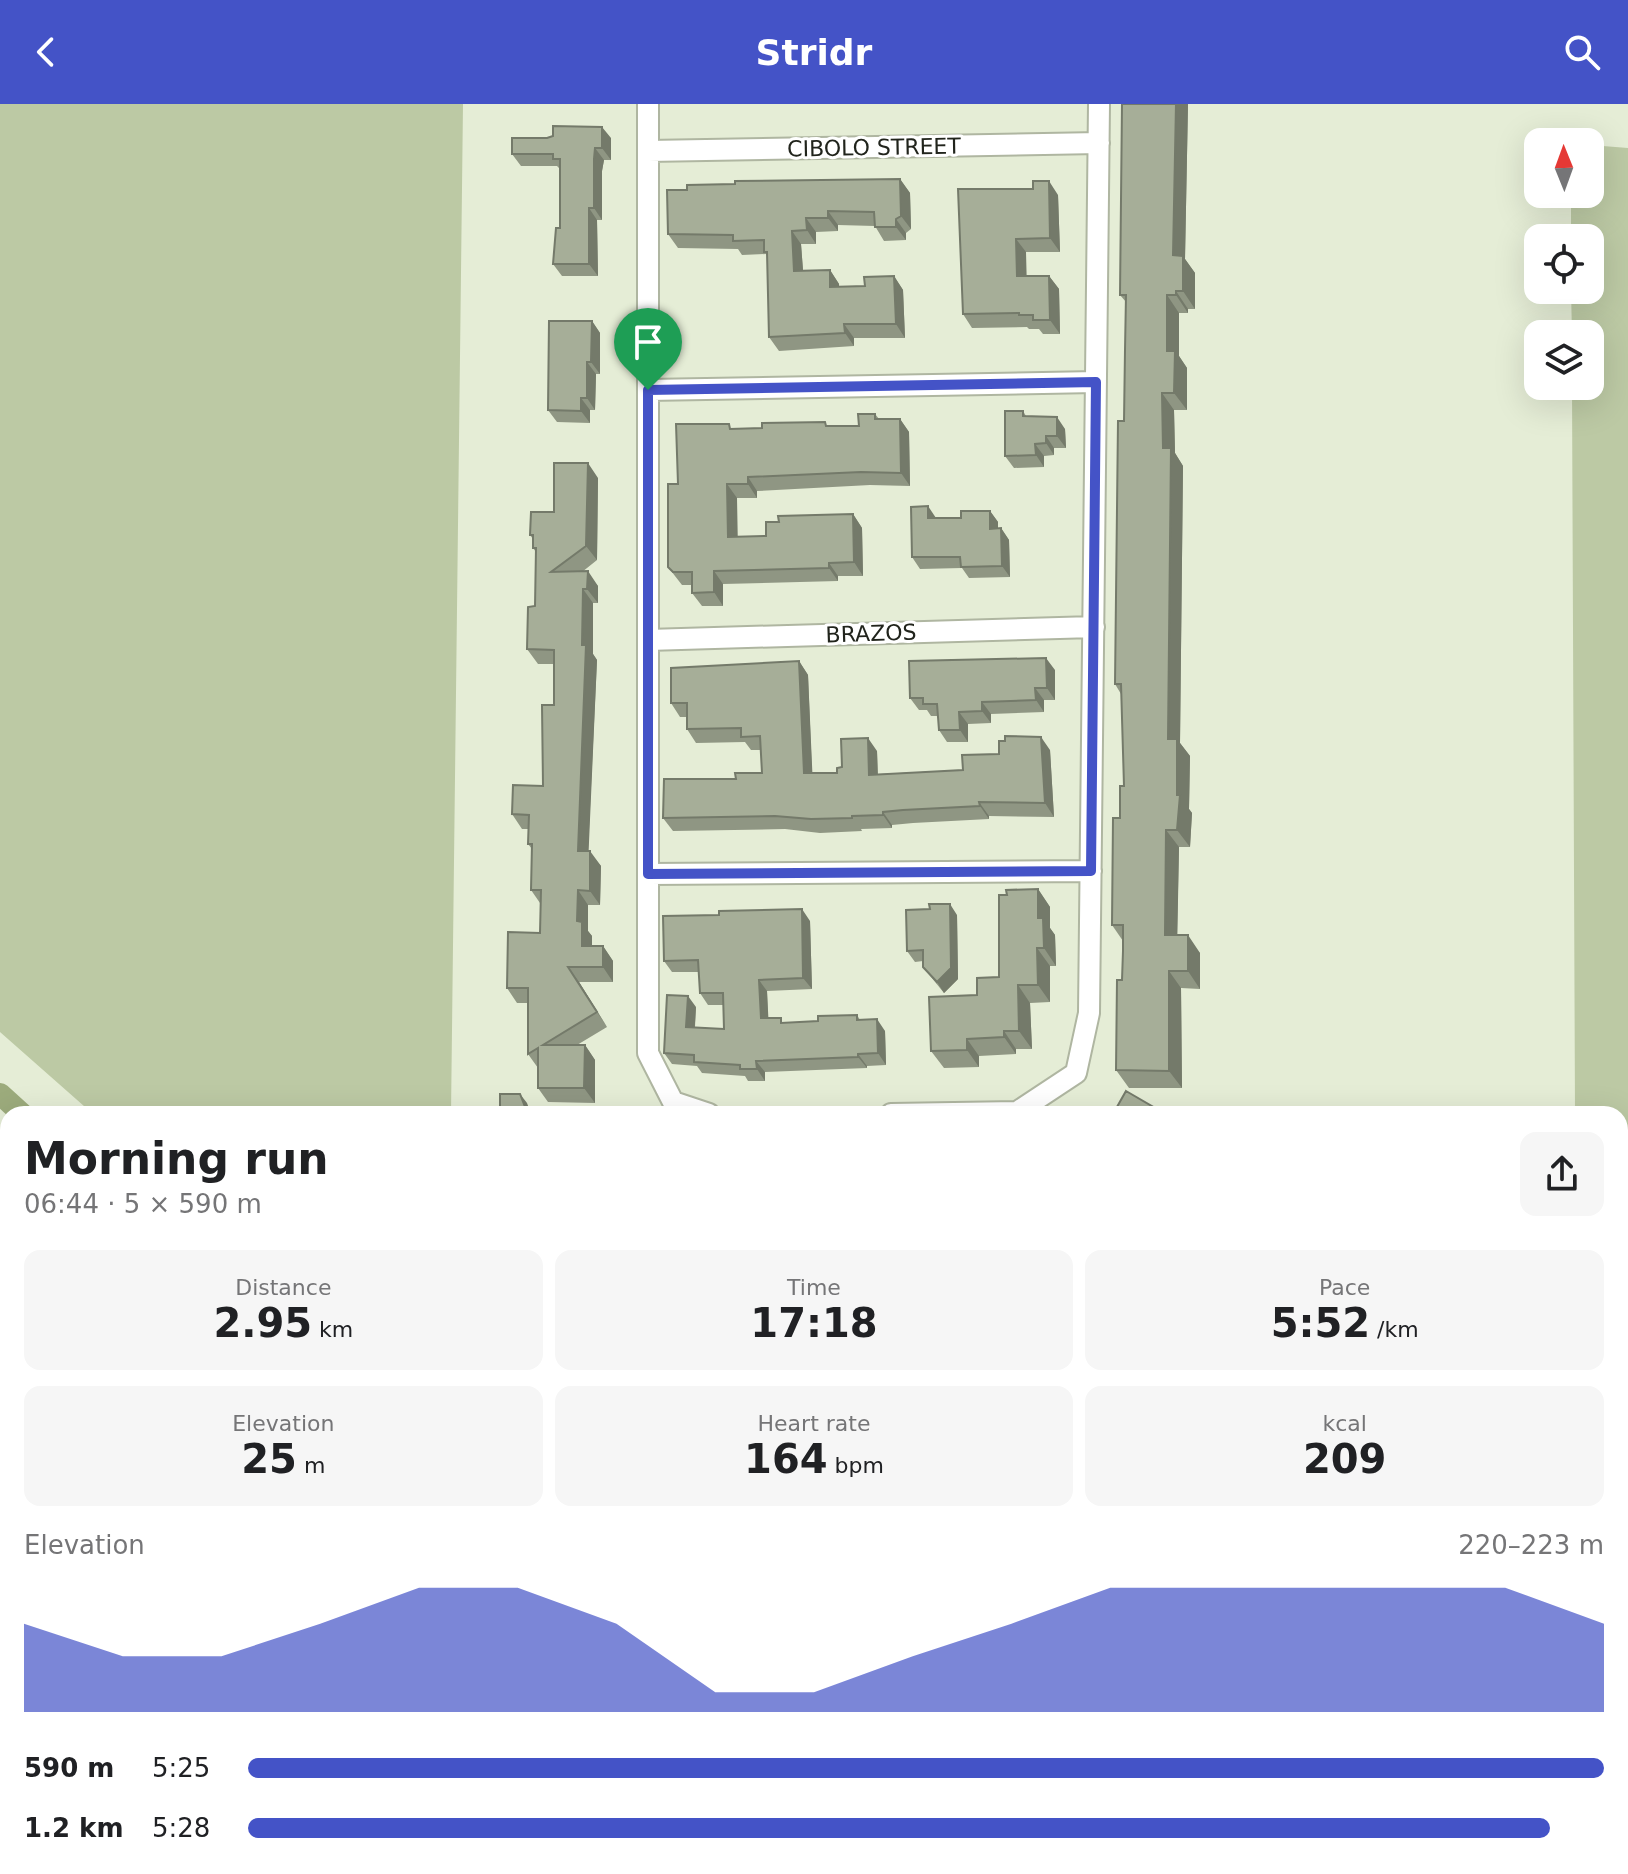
<!DOCTYPE html>
<meta charset="utf-8">
<style>
:root{--surface:#fff;--page:#f6f6f6;--text:#202124;--muted:#757577;--accent:#4453c7}
body{margin:0;font-family:"DejaVu Sans",sans-serif;background:var(--page);color:var(--text);height:100vh;display:flex;flex-direction:column;font-size:30px;white-space:nowrap}
*{box-sizing:border-box;margin:0}
p{font-size:26px;color:var(--muted)}
.icon{flex:none;width:44px;height:44px;fill:none;stroke:currentColor;stroke-width:2;stroke-linecap:round;stroke-linejoin:round}
.map{position:relative;flex:1;overflow:hidden}
.panel{position:absolute;left:0px;top:1002px;width:1628px;height:768px;display:flex;flex-direction:column;background:var(--surface);border-radius:24px 24px 0 0;box-shadow:0 8px 32px #0002}
.panel>*{flex:none}
.needle{width:52px;rotate:359deg}
.buttons{position:absolute;left:1524px;top:24px;display:grid;gap:16px}
.buttons a{display:grid;place-items:center;width:80px;height:80px;border-radius:16px;background:var(--surface);box-shadow:0 8px 32px #0002;font-size:40px}
.pin{position:absolute;display:grid;place-items:center;width:68px;height:68px;color:#fff;margin:-82px -34px;border-radius:50% 50% 50% 0;rotate:-45deg;box-shadow:0 0 8px #0007}
.pin .icon{rotate:45deg}
.round{display:grid;place-items:center;flex:none;width:84px;height:84px;border-radius:16px;background:var(--page)}
.summary{display:flex;align-items:center;justify-content:space-between;height:136px;padding:0 24px}
h1{font-size:44px;font-weight:800;line-height:60px}
.figures{display:grid;grid-template-columns:repeat(3,1fr);gap:12px;height:136px;padding:8px 24px}
.figures div{display:grid;align-content:center;border-radius:16px;background:var(--page);text-align:center}
.figures b{font-size:40px;font-weight:800}
.figures small{font-size:22px;font-weight:400}
.figures p{font-size:22px}
.chart{height:224px;padding:16px 24px}
.chart p{display:flex;justify-content:space-between}
.chart svg{width:100%;height:144px;margin-top:8px;fill:var(--accent);opacity:.7}
ul{padding:0 24px;list-style:none;font-size:26px}
li{display:grid;grid-template-columns:128px 96px 1fr;align-items:center;height:60px}
li i{height:20px;border-radius:10px;background:var(--accent)}
header{display:flex;justify-content:space-between;align-items:center;height:104px;padding:0 24px;background:var(--accent);color:#fff;font-size:36px;font-weight:800}
.map>svg:first-child{display:block}
.green{fill:#bcc9a4}
.lines{fill:none;stroke-linecap:round;stroke-linejoin:round}
.canal{stroke:#9cab7c;stroke-width:22}
.minor-casing{stroke:#afb6a1;stroke-width:24}
.minor{stroke:#fff;stroke-width:20}
.wall{fill:#8f9683}
.shaded-wall{fill:#747a6a}
.building{fill:#a6ae98;stroke:#747a6a;stroke-width:2}
.route-casing{stroke:#fff;stroke-width:16}
.route{stroke:#4453c7;stroke-width:10}
.labels{text-anchor:middle;stroke-width:6;stroke-linejoin:round;paint-order:stroke}
.street-label{font-size:22px;fill:#21241c;stroke:#fff}
</style>
<header><svg class="icon" aria-label="back" viewBox="0 0 24 24"><path d="M15 5l-7 7 7 7"/></svg>Stridr<svg class="icon" aria-label="search" viewBox="0 0 24 24"><circle cx="10" cy="10" r="6"/><path d="M15 15l6 6"/></svg></header>
<div class="map">
<svg width="1628" height="1770" viewBox="0 0 1628 1770">
<rect width="100%" height="100%" fill="#e5edd6"/>
<!-- green -->
<path class="green" d="M 0,0 L 463,0 L 451,1010 L 93,1010 L 0,928 Z
M 1590,41 L 1628,44 L 1628,1109 L 1620,1109 L 1620,1010 L 1575,1010 L 1572,282 L 1590,282 L 1590,230 L 1572,230 L 1571,186 L 1590,186 L 1590,134 L 1571,134 L 1571,90 L 1590,90 Z"/>
<g class="lines">
<!-- canal -->
<path class="canal" d="M 0,990 L 22,1010
M 652,1762 L 662,1770"/>
<!-- minor casing -->
<g class="minor-casing">
<path id="minor" d="M 648,0 L 648,949 L 673,998 L 709,1010
M 648,47 L 1099,39
M 648,286 L 1096,278
M 648,536 L 1094,523
M 648,770 L 1091,767
M 891,1010 L 1017,1008 L 1076,969 L 1089,909 L 1099,0"/>
</g>
<!-- minor -->
<use href="#minor" class="minor"/>
</g>
<!-- wall -->
<path class="wall" d="M 1122,0 L 1188,0 L 1185,155 L 1195,169 L 1195,205 L 1188,205 L 1188,209 L 1179,209 L 1179,252 L 1187,264 L 1187,306 L 1174,306 L 1175,349 L 1183,362 L 1180,639 L 1190,652 L 1189,705 L 1192,709 L 1190,743 L 1179,743 L 1177,831 L 1200,849 L 1200,885 L 1181,884 L 1182,984 L 1129,984 L 1116,966 L 1122,876 L 1123,837 L 1112,821 L 1120,714 L 1124,682 L 1121,590 L 1115,580 L 1124,317 L 1126,198 L 1120,191 Z
M 611,34 L 611,56 L 604,56 L 602,67 L 602,116 L 597,116 L 598,172 L 562,172 L 553,160 L 560,124 L 560,65 L 557,62 L 521,62 L 512,50 Z
M 900,75 L 910,89 L 911,125 L 906,129 L 906,136 L 884,137 L 875,122 L 838,121 L 838,127 L 816,128 L 816,140 L 801,140 L 803,166 L 830,166 L 839,180 L 839,183 L 865,182 L 894,172 L 903,186 L 905,234 L 854,234 L 854,242 L 779,247 L 769,233 L 768,153 L 766,150 L 742,151 L 738,145 L 678,144 L 668,130 L 687,86 Z
M 958,85 L 1058,91 L 1060,148 L 1026,148 L 1026,172 L 1049,172 L 1059,185 L 1060,230 L 1043,230 L 1039,225 L 1029,225 L 1027,223 L 972,224 L 963,210 Z
M 592,217 L 600,229 L 600,270 L 596,270 L 595,306 L 590,306 L 590,319 L 557,318 L 548,306 Z
M 1023,307 L 1026,312 L 1065,325 L 1066,344 L 1054,344 L 1054,351 L 1044,352 L 1044,363 L 1014,364 L 1005,352 Z
M 875,310 L 879,315 L 900,315 L 909,328 L 910,382 L 870,381 L 757,387 L 757,394 L 737,394 L 737,433 L 766,432 L 779,418 L 853,410 L 862,424 L 863,472 L 838,472 L 838,477 L 723,480 L 723,502 L 702,502 L 692,489 L 692,481 L 682,481 L 668,463 L 678,380 L 733,325 L 859,322 Z
M 598,374 L 597,456 L 582,468 L 598,482 L 598,499 L 593,499 L 593,550 L 597,556 L 588,747 L 601,762 L 600,801 L 588,801 L 588,827 L 592,832 L 592,842 L 603,842 L 613,857 L 613,878 L 579,878 L 607,923 L 577,941 L 585,941 L 595,956 L 595,999 L 548,998 L 538,984 L 538,964 L 528,950 L 528,899 L 517,899 L 507,884 L 540,829 L 540,799 L 531,786 L 532,745 L 528,740 L 528,725 L 522,725 L 512,710 L 543,682 L 554,601 L 554,560 L 538,560 L 527,545 L 535,502 L 536,448 L 533,444 L 533,435 L 530,431 L 554,408 Z
M 990,407 L 998,418 L 998,424 L 1001,424 L 1009,436 L 1010,473 L 969,474 L 962,464 L 920,465 L 912,453 L 936,414 L 961,414 Z
M 799,557 L 808,571 L 812,669 L 837,669 L 842,663 L 877,647 L 878,670 L 963,666 L 999,650 L 1050,646 L 1054,713 L 989,712 L 989,715 L 913,719 L 892,721 L 892,724 L 861,725 L 862,727 L 820,729 L 785,725 L 673,727 L 663,714 L 736,675 L 762,669 L 761,646 L 751,646 L 745,638 L 696,639 L 687,625 L 687,613 L 680,613 L 671,599 Z
M 1055,566 L 1055,596 L 1044,596 L 1044,608 L 991,610 L 991,619 L 968,620 L 968,638 L 947,638 L 939,626 L 938,612 L 931,612 L 927,606 L 919,606 L 910,594 Z
M 1038,785 L 1050,803 L 1050,824 L 1055,831 L 1056,862 L 1050,862 L 1050,898 L 1030,899 L 1032,945 L 1016,945 L 1016,950 L 979,952 L 979,963 L 944,964 L 931,947 L 977,891 L 999,873 Z
M 957,811 L 958,875 L 944,889 L 923,863 L 923,857 L 915,858 L 907,847 Z
M 810,817 L 812,885 L 767,887 L 768,914 L 784,919 L 818,917 L 857,911 L 860,916 L 885,927 L 886,961 L 867,962 L 867,964 L 765,968 L 765,977 L 748,977 L 745,972 L 702,969 L 697,962 L 672,960 L 664,949 L 696,903 L 695,923 L 724,925 L 723,901 L 708,901 L 700,889 L 699,868 L 672,868 L 664,857 Z
M 1620,1184 L 1628,1184 L 1628,1230 L 1620,1230 Z
M 1620,1258 L 1624,1258 L 1628,1264 L 1628,1299 L 1620,1300 Z"/>
<!-- shaded-wall -->
<path class="shaded-wall" d="M 1176,0 L 1188,0 L 1185,155 L 1195,169 L 1195,205 L 1183,187 L 1173,151 Z
M 602,23 L 611,34 L 611,56 L 602,44 Z
M 595,44 L 604,56 L 602,67 L 602,116 L 594,104 L 594,55 Z
M 900,75 L 910,89 L 911,125 L 901,112 Z
M 1049,77 L 1058,91 L 1060,148 L 1050,134 Z
M 589,104 L 597,116 L 598,172 L 589,160 Z
M 828,107 L 838,121 L 838,127 L 828,114 Z
M 806,114 L 816,128 L 816,140 L 807,126 Z
M 896,115 L 906,129 L 906,136 L 896,123 Z
M 792,127 L 801,140 L 804,180 L 794,167 Z
M 1016,135 L 1026,148 L 1027,186 L 1017,172 Z
M 830,166 L 839,180 L 840,197 L 830,183 Z
M 894,172 L 903,186 L 905,234 L 896,220 Z
M 1049,172 L 1059,185 L 1060,230 L 1050,216 Z
M 1176,187 L 1188,205 L 1188,209 L 1176,191 Z
M 1167,191 L 1179,209 L 1179,252 L 1187,264 L 1187,306 L 1174,289 L 1167,247 Z
M 592,217 L 600,229 L 600,270 L 591,258 Z
M 844,220 L 854,234 L 854,242 L 845,229 Z
M 587,258 L 596,270 L 595,306 L 587,294 Z
M 1162,289 L 1174,306 L 1175,349 L 1183,362 L 1180,639 L 1190,652 L 1189,705 L 1192,709 L 1190,743 L 1177,726 L 1177,691 L 1168,635 Z
M 581,294 L 590,306 L 590,319 L 581,307 Z
M 1057,313 L 1065,325 L 1066,344 L 1057,332 Z
M 900,315 L 909,328 L 910,382 L 901,369 Z
M 1046,332 L 1054,344 L 1054,351 L 1046,339 Z
M 1035,340 L 1044,352 L 1044,363 L 1036,351 Z
M 588,359 L 598,374 L 597,456 L 586,442 Z
M 748,373 L 757,387 L 757,394 L 748,380 Z
M 727,380 L 737,394 L 738,447 L 728,433 Z
M 928,402 L 936,414 L 928,414 Z
M 990,407 L 998,418 L 998,436 L 990,425 Z
M 853,410 L 862,424 L 863,472 L 854,458 Z
M 1001,424 L 1009,436 L 1010,473 L 1002,462 Z
M 829,459 L 838,472 L 838,477 L 829,464 Z
M 588,467 L 598,482 L 598,499 L 587,485 Z
M 714,467 L 723,480 L 723,502 L 714,488 Z
M 583,485 L 593,499 L 593,550 L 597,556 L 588,761 L 578,747 Z
M 1046,554 L 1055,566 L 1055,596 L 1047,584 Z
M 799,557 L 808,571 L 813,683 L 804,669 Z
M 1035,584 L 1044,596 L 1044,608 L 1036,596 Z
M 982,598 L 991,610 L 991,619 L 982,607 Z
M 959,608 L 968,620 L 968,638 L 960,626 Z
M 1041,633 L 1050,646 L 1054,713 L 1045,699 Z
M 868,634 L 877,647 L 878,684 L 869,671 Z
M 979,698 L 989,712 L 989,715 L 980,702 Z
M 883,708 L 892,721 L 892,724 L 883,711 Z
M 1166,726 L 1179,743 L 1177,849 L 1165,831 Z
M 590,747 L 601,762 L 600,801 L 590,787 Z
M 1038,785 L 1050,803 L 1050,824 L 1055,831 L 1056,862 L 1044,844 L 1038,814 Z
M 578,786 L 588,801 L 588,827 L 592,832 L 592,856 L 582,842 L 577,817 Z
M 950,800 L 957,811 L 958,875 L 944,889 L 937,878 Z
M 802,805 L 810,817 L 812,885 L 803,874 Z
M 1188,831 L 1200,849 L 1200,885 L 1188,867 Z
M 603,842 L 613,857 L 613,878 L 603,863 Z
M 1037,844 L 1050,862 L 1050,898 L 1038,881 Z
M 568,863 L 579,878 L 607,923 L 597,908 Z
M 1169,867 L 1181,884 L 1182,984 L 1169,967 Z
M 759,876 L 767,887 L 769,926 L 761,914 Z
M 1018,881 L 1030,899 L 1032,945 L 1019,927 Z
M 688,892 L 696,903 L 694,934 L 686,923 Z
M 877,915 L 885,927 L 886,961 L 878,949 Z
M 1004,927 L 1016,945 L 1016,950 L 1004,933 Z
M 967,935 L 979,952 L 979,963 L 967,946 Z
M 585,941 L 595,956 L 595,999 L 584,984 Z
M 858,950 L 867,962 L 867,964 L 858,953 Z
M 756,957 L 765,968 L 765,977 L 757,965 Z
M 520,990 L 527,999 L 531,1010 L 528,1010 L 527,1008 Z"/>
<!-- building -->
<path class="building" d="M 1122,0 L 1176,0 L 1173,151 L 1183,152 L 1183,187 L 1176,187 L 1176,191 L 1167,191 L 1167,247 L 1175,247 L 1174,289 L 1162,289 L 1163,344 L 1171,344 L 1168,635 L 1177,635 L 1177,691 L 1180,691 L 1177,726 L 1166,726 L 1165,831 L 1188,831 L 1188,867 L 1169,867 L 1169,967 L 1116,966 L 1117,876 L 1122,876 L 1123,847 L 1123,821 L 1112,821 L 1113,714 L 1120,714 L 1120,682 L 1124,682 L 1121,580 L 1115,580 L 1118,317 L 1124,317 L 1125,246 L 1126,191 L 1120,191 Z
M 553,22 L 602,23 L 602,44 L 595,44 L 594,55 L 594,104 L 589,104 L 589,160 L 553,160 L 556,124 L 560,124 L 560,55 L 553,55 L 553,50 L 512,50 L 512,34 L 547,34 L 553,32 Z
M 900,75 L 901,112 L 896,115 L 896,123 L 875,123 L 874,108 L 828,107 L 828,114 L 806,114 L 807,126 L 792,127 L 794,167 L 830,166 L 830,183 L 865,182 L 864,173 L 894,172 L 896,220 L 844,220 L 845,229 L 769,233 L 767,148 L 764,148 L 764,136 L 733,137 L 733,131 L 668,130 L 667,86 L 687,86 L 687,81 L 735,80 L 735,77 Z
M 1033,77 L 1049,77 L 1050,134 L 1016,135 L 1017,172 L 1049,172 L 1050,216 L 1033,216 L 1033,211 L 1019,211 L 1019,209 L 963,210 L 958,85 L 1033,85 Z
M 549,217 L 592,217 L 591,258 L 587,258 L 587,294 L 581,294 L 581,307 L 548,306 Z
M 1005,307 L 1023,307 L 1023,312 L 1057,313 L 1057,332 L 1046,332 L 1046,339 L 1035,340 L 1036,351 L 1005,352 Z
M 858,310 L 875,310 L 875,315 L 900,315 L 901,369 L 861,368 L 748,373 L 748,380 L 727,380 L 728,433 L 766,432 L 766,418 L 779,418 L 778,412 L 853,410 L 854,458 L 829,459 L 829,464 L 714,467 L 714,488 L 692,489 L 692,468 L 673,468 L 668,463 L 668,380 L 678,380 L 676,320 L 729,320 L 730,325 L 762,324 L 762,319 L 825,318 L 826,322 L 859,322 Z
M 554,359 L 588,359 L 586,442 L 551,468 L 588,467 L 587,485 L 583,485 L 582,541 L 586,541 L 578,747 L 590,747 L 590,787 L 578,786 L 577,817 L 582,818 L 582,842 L 603,842 L 603,863 L 568,863 L 597,908 L 543,941 L 585,941 L 584,984 L 538,984 L 538,944 L 528,950 L 528,884 L 507,884 L 508,828 L 540,829 L 541,786 L 531,786 L 532,740 L 528,740 L 529,711 L 512,710 L 513,681 L 543,682 L 542,601 L 554,601 L 554,546 L 527,545 L 528,503 L 535,502 L 536,444 L 533,444 L 533,431 L 530,431 L 531,408 L 554,408 Z
M 928,402 L 928,414 L 961,414 L 961,407 L 990,407 L 990,425 L 1001,424 L 1002,462 L 961,463 L 960,453 L 912,453 L 911,403 Z
M 1046,554 L 1047,584 L 1035,584 L 1036,596 L 982,598 L 982,607 L 959,608 L 960,626 L 939,626 L 937,600 L 923,600 L 923,594 L 910,594 L 909,557 Z
M 799,557 L 804,669 L 837,669 L 837,664 L 842,663 L 841,635 L 868,634 L 869,671 L 963,666 L 962,651 L 999,650 L 999,637 L 1005,637 L 1005,632 L 1041,633 L 1045,699 L 979,698 L 980,702 L 903,706 L 883,708 L 883,711 L 852,712 L 852,714 L 811,715 L 775,712 L 663,714 L 664,675 L 736,675 L 735,669 L 762,669 L 760,632 L 741,633 L 741,624 L 687,625 L 687,599 L 671,599 L 671,564 Z
M 1038,785 L 1038,814 L 1043,814 L 1044,844 L 1037,844 L 1038,881 L 1018,881 L 1019,927 L 1004,927 L 1004,933 L 967,935 L 967,946 L 931,947 L 929,893 L 977,891 L 977,874 L 999,873 L 999,791 L 1007,791 L 1006,786 Z
M 929,800 L 950,800 L 951,864 L 937,878 L 923,863 L 923,846 L 907,847 L 906,806 L 930,805 Z
M 802,805 L 803,874 L 759,876 L 761,914 L 781,914 L 781,919 L 818,917 L 818,912 L 857,911 L 857,916 L 877,915 L 878,949 L 858,950 L 858,953 L 756,957 L 757,965 L 740,965 L 740,961 L 694,958 L 694,951 L 664,949 L 667,891 L 688,892 L 686,923 L 724,925 L 723,889 L 700,889 L 698,856 L 664,857 L 663,812 L 719,811 L 719,807 Z
M 1126,987 L 1155,1004 L 1152,1010 L 1113,1010 Z
M 500,990 L 520,990 L 527,1008 L 524,1010 L 500,1010 Z
M 1620,1184 L 1628,1184 L 1628,1217 L 1620,1217 Z
M 1620,1258 L 1624,1258 L 1624,1267 L 1628,1266 L 1628,1290 L 1620,1291 Z"/>
<g class="lines">
<!-- route casing -->
<g class="route-casing">
<path id="route" d="M 1096,278 L 1091,767 L 648,770 L 648,286 Z"/>
</g>
<!-- route -->
<use href="#route" class="route"/>
</g>
<g class="labels">
<!-- street labels -->
<g class="street-label">
<text transform="translate(874 43) rotate(-1)" y="8">CIBOLO STREET</text>
<text transform="translate(871 529) rotate(-2)" y="8">BRAZOS</text>
</g>
</g>
</svg>
<div class="buttons">
<a><svg class="needle" viewBox="-14 -14 28 28"><path d="M0-13l5 13h-10z" fill="#e53935"/><path d="M0 13l5-13h-10z" fill="#757577"/></svg></a>
<a><svg class="icon" aria-label="locate" viewBox="0 0 24 24"><circle cx="12" cy="12" r="6"/><path d="M12 2v4M12 18v4M2 12h4M18 12h4"/></svg></a>
<a><svg class="icon" aria-label="layers" viewBox="0 0 24 24"><path d="M12 4l9 5-9 5-9-5zM3 14l9 5 9-5"/></svg></a>
</div>
<div class="pin" style="left:648px;top:286px;background:#1e9e55"><svg class="icon" aria-label="arrive" viewBox="0 0 24 24"><path d="M6 21V4h12l-3 4 3 4H6"/></svg></div>
<section class="panel">
<div class="summary"><div><h1>Morning run</h1><p>06:44 · 5 × 590 m</p></div><a class="round"><svg class="icon" aria-label="share" viewBox="0 0 24 24"><path d="M12 15V3M7 8l5-5 5 5M5 13v7h14v-7"/></svg></a></div>
<div class="figures">
<div><p>Distance</p><b>2.95<small> km</small></b></div>
<div><p>Time</p><b>17:18</b></div>
<div><p>Pace</p><b>5:52<small> /km</small></b></div>
</div>
<div class="figures">
<div><p>Elevation</p><b>25<small> m</small></b></div>
<div><p>Heart rate</p><b>164<small> bpm</small></b></div>
<div><p>kcal</p><b>209</b></div>
</div>
<div class="chart"><p><span>Elevation</span>220–223 m</p>
<svg viewBox="0 0 160 44" preserveAspectRatio="none"><path d="M0 44V17L10 27L20 27L30 17L40 6L50 6L60 17L70 38L80 38L90 27L100 17L110 6L120 6L130 6L140 6L150 6L160 17V44z"/></svg>
</div>
<ul>
<li><b>590 m</b>5:25<i style="width:100%"></i></li>
<li><b>1.2 km</b>5:28<i style="width:96%"></i></li>
</ul>
</section>
</div>
